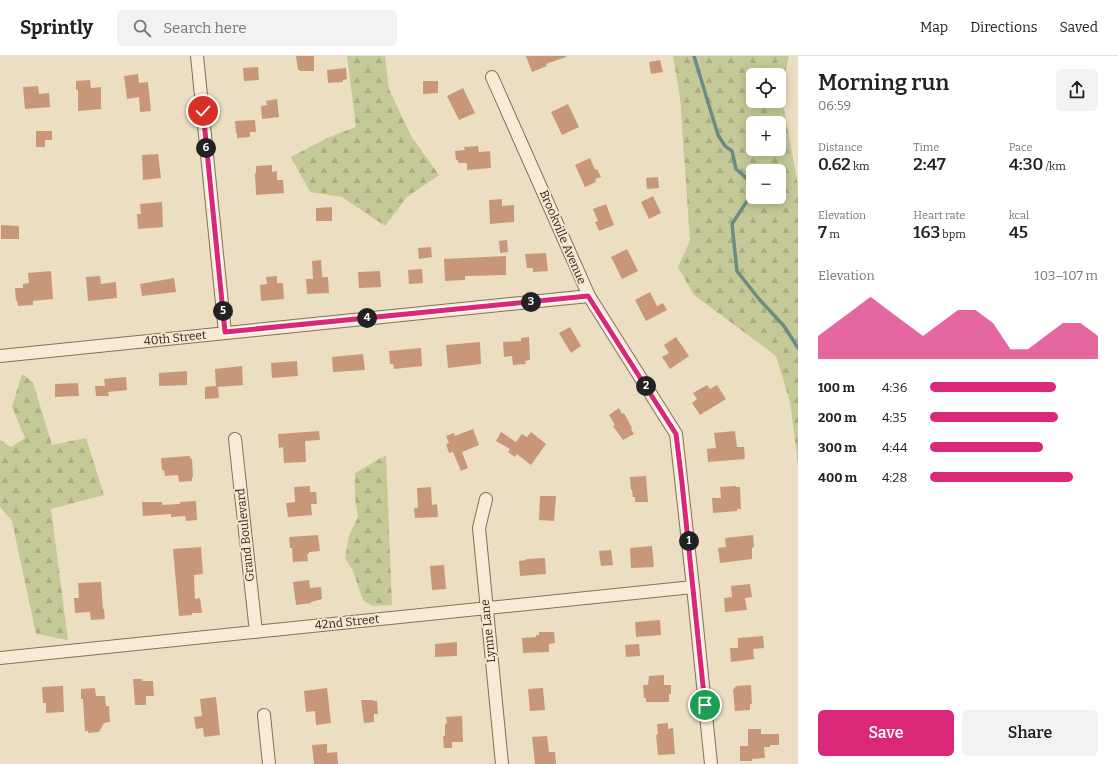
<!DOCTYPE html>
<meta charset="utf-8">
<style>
:root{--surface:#fff;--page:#f2f2f2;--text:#222;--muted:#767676;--line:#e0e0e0;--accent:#db2777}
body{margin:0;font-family:Bitter,serif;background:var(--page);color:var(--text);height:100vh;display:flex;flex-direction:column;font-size:15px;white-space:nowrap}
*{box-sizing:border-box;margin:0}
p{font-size:13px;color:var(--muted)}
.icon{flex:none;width:22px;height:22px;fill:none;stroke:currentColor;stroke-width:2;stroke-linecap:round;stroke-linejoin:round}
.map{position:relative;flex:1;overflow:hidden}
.drawer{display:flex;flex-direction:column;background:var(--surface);width:320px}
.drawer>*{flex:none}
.buttons{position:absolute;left:746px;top:12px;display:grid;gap:8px}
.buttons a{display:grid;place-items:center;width:40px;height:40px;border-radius:6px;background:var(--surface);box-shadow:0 2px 10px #0003;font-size:20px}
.pin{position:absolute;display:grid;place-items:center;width:34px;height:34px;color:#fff;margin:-17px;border:2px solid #fff;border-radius:50%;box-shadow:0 1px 4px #0007}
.km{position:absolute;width:20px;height:20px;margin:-10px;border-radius:50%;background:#222;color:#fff;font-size:11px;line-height:20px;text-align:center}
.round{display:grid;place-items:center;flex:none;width:42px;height:42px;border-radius:6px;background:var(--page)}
.summary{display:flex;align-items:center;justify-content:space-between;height:68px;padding:0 20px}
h1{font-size:22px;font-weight:600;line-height:30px}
.stats{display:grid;grid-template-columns:repeat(3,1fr);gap:6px;height:68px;padding:4px 20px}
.stats div{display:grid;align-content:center}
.stats b{font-size:17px;font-weight:600}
.stats small{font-size:11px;font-weight:400}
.stats p{font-size:11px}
.chart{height:112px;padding:8px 20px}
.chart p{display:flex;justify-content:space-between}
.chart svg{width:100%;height:72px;margin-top:4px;fill:var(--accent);opacity:.7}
.primary-button{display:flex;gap:8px;margin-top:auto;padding:8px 20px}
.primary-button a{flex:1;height:46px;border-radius:6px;background:var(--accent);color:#fff;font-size:16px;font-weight:600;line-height:46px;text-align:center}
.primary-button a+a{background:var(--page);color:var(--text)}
ul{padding:0 20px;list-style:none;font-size:13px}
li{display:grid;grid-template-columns:64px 48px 1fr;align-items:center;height:30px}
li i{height:10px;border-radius:5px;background:var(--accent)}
header{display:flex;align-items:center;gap:24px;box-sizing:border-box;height:56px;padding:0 20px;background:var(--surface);border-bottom:1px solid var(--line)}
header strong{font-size:19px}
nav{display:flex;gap:22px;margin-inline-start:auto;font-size:14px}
.search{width:280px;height:36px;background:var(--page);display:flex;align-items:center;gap:10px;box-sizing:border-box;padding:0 14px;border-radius:6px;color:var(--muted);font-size:15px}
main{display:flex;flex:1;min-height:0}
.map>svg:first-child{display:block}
.forest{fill:url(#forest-firs);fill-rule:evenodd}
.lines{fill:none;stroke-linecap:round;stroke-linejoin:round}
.stream{stroke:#6c8c83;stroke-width:3.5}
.building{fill:#c8977a}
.minor-casing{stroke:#856f5a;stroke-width:14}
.minor{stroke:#f7ebd5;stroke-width:12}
.route-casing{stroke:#fff;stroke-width:8}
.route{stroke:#db2777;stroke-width:5}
.labels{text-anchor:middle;stroke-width:3.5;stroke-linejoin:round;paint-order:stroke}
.street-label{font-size:12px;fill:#35281e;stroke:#f4e8d1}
</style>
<header>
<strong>Sprintly</strong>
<div class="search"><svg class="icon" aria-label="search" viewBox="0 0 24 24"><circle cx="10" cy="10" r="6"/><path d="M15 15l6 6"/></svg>Search here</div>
<nav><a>Map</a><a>Directions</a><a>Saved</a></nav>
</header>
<main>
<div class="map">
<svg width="798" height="708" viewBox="0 0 798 708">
<defs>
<pattern id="forest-firs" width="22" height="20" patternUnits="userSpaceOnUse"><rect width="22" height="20" fill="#c5c997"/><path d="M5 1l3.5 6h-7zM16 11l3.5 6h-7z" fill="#aaad82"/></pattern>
</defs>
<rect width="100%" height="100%" fill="#ecdec2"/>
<!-- forest -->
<path class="forest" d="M 347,0 L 385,0 L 389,33 L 411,80 L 439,119 L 407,141 L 385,170 L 342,141 L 310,136 L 291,101 L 327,82 L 356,71 Z
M 673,0 L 789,0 L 781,37 L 798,129 L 798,408 L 790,346 L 776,300 L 694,239 L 678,211 L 690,185 L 680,41 ZM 753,19 L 779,19 L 779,45 L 753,45 ZM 753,67 L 779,67 L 779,93 L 753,93 ZM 753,115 L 779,115 L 779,141 L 753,141 Z
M 22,318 L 33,326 L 52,389 L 86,382 L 104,439 L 51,453 L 68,584 L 36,578 L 12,465 L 0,451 L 0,384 L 11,391 L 25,382 L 12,351 Z
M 386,399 L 392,549 L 372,550 L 363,544 L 353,515 L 345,502 L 349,480 L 358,461 L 355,443 L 355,417 Z"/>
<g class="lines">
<!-- stream -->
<path class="stream" d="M 694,0 L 718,79 L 725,90 L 732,95 L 736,113 L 753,128
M 753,136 L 732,168 L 737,215 L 759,243 L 784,270 L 798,292"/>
</g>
<!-- building -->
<path class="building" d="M 296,0 L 314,0 L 314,15 L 300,15 L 300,14 L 298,14 Z
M 526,0 L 566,0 L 566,1 L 546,8 L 547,10 L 532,16 Z
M 660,4 L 663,16 L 651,18 L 649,6 Z
M 258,11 L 259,24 L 244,25 L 243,12 Z
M 346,12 L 347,23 L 343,24 L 343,26 L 328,27 L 327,14 Z
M 138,18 L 139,27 L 148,26 L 151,55 L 140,56 L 139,41 L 127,43 L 124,20 Z
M 90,24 L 91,32 L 101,31 L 101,53 L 78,55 L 78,34 L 76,34 L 76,25 Z
M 423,25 L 438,25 L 438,37 L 423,38 Z
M 38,30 L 39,38 L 49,37 L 50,51 L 25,53 L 23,31 Z
M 463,32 L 475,57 L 459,64 L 447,40 Z
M 277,43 L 279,61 L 262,63 L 261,50 L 267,49 L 266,45 Z
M 568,48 L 579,71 L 562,79 L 551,56 Z
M 255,64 L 256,76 L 250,76 L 250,81 L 237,82 L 237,77 L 236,77 L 235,65 Z
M 36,75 L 52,75 L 52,84 L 45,84 L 45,91 L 36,91 Z
M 478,90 L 479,96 L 490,95 L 491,112 L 467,114 L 467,107 L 458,107 L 458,104 L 456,104 L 455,95 L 465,94 L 464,91 Z
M 158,98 L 161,122 L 143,124 L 142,99 Z
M 590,102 L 595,114 L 597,113 L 601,121 L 595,123 L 596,126 L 585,131 L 575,109 Z
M 272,109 L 272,116 L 277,115 L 277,124 L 283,124 L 284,137 L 256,139 L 255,117 L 256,117 L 256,110 Z
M 658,121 L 659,132 L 647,133 L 646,122 Z
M 653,140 L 661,157 L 649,163 L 641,146 Z
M 502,143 L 502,150 L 514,149 L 514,166 L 490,168 L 489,144 Z
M 162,146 L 163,171 L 138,173 L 137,158 L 141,158 L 140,148 Z
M 606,148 L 614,169 L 599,175 L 595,166 L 598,165 L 593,153 Z
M 332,151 L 332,165 L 316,165 L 316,152 Z
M 1,169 L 19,170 L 19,183 L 1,183 Z
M 507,184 L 508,196 L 500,197 L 499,185 Z
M 431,191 L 432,201 L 419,203 L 418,192 Z
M 627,193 L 638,215 L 622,223 L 611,201 Z
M 546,197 L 548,215 L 533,216 L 533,212 L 527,212 L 525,198 Z
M 506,200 L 506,219 L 465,220 L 465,224 L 445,225 L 444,203 Z
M 321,204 L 322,221 L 328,221 L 329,237 L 307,238 L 306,223 L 313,223 L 312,205 Z
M 422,213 L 423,227 L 409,228 L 408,214 Z
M 51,215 L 53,243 L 33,245 L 33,249 L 18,250 L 17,244 L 16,245 L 15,232 L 23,232 L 23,228 L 29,227 L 28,217 Z
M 380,215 L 381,231 L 359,232 L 358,216 Z
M 100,220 L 101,228 L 116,226 L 117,242 L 88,245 L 86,221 Z
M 277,220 L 277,227 L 283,227 L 284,243 L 261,245 L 260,229 L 267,228 L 266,221 Z
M 174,222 L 176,236 L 142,240 L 140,228 Z
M 650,236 L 657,250 L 663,247 L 667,254 L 646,265 L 635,244 Z
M 570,271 L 581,290 L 571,297 L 559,277 Z
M 529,281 L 530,304 L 525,305 L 526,308 L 513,309 L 512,300 L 504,301 L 503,286 L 521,285 L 521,282 Z
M 676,281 L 689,300 L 670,313 L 662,301 L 669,297 L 664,289 Z
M 480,286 L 481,308 L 448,312 L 446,289 Z
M 421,292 L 422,310 L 394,313 L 393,308 L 390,308 L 389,295 Z
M 363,298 L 365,314 L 333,316 L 332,301 Z
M 297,305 L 298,320 L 272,322 L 271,307 Z
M 242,310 L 243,329 L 218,331 L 219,342 L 205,343 L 205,331 L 216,330 L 215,313 Z
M 187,315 L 187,329 L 159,330 L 159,317 Z
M 126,321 L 127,334 L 108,336 L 109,340 L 96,340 L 95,330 L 105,330 L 104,323 Z
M 78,327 L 79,340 L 55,341 L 55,328 Z
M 707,329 L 710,333 L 717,329 L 726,343 L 700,359 L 692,347 L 697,343 L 693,337 Z
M 619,352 L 622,358 L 624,357 L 632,372 L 631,373 L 634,378 L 623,384 L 613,370 L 615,369 L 609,359 Z
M 473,373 L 479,389 L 462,396 L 468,412 L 461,415 L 453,396 L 449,397 L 446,388 L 449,387 L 446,380 L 454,377 L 455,380 Z
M 319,375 L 320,384 L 305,385 L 306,406 L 284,407 L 283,391 L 279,392 L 278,378 Z
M 735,375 L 737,391 L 744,391 L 745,403 L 708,406 L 707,393 L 716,392 L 714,377 Z
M 501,376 L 516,386 L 522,378 L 527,381 L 531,376 L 546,388 L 531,409 L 517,398 L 515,401 L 508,396 L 510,393 L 496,385 Z
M 190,400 L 190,403 L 192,402 L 193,421 L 192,421 L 192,425 L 179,426 L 178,419 L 165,420 L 164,414 L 162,414 L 161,402 Z
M 646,420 L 648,446 L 635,446 L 635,441 L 633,441 L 632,434 L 631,434 L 630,421 Z
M 310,430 L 310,436 L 316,436 L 317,448 L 311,448 L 312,459 L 288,461 L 286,447 L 295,446 L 294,431 Z
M 736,430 L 736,431 L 740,431 L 741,453 L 737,453 L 737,455 L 713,457 L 712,442 L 721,442 L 720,431 Z
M 431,431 L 432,449 L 437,448 L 438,461 L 415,462 L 414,452 L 418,452 L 417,432 Z
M 540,440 L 556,440 L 554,465 L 539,464 Z
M 196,445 L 197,464 L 186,465 L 185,460 L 171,461 L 171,458 L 143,460 L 142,446 L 162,446 L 162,449 L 180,448 L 180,446 Z
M 318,479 L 320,495 L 309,496 L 309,498 L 307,498 L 308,505 L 293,506 L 292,492 L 290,492 L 289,481 Z
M 753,479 L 754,491 L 752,492 L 752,503 L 720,507 L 718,492 L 726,491 L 725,482 Z
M 652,490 L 654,511 L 631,512 L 630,492 Z
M 201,491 L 203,518 L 194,519 L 195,543 L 200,542 L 202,557 L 192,557 L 192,559 L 179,560 L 173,493 Z
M 611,494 L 613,509 L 601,510 L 599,495 Z
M 545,502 L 546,518 L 520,520 L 519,505 L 526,504 L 526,503 Z
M 444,509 L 446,533 L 432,534 L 430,510 Z
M 309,524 L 310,532 L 321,531 L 322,543 L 311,546 L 311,547 L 296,549 L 293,526 Z
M 101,526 L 103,553 L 104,553 L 105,563 L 91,564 L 90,556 L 75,557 L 74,542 L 79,542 L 78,527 Z
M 750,528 L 752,541 L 745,542 L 747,554 L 725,556 L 724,542 L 732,541 L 731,530 Z
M 660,564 L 661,579 L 636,581 L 635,566 Z
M 539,576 L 554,576 L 555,587 L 549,588 L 549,596 L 523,597 L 522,582 L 536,581 L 536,579 L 539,579 Z
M 763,580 L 764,592 L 753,593 L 754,603 L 731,606 L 730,592 L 738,592 L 738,582 Z
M 457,586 L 457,600 L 435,601 L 435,588 Z
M 639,588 L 640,600 L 626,601 L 625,589 Z
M 664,619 L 664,629 L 671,629 L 671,638 L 669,638 L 669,646 L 646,646 L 646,642 L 644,642 L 643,629 L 648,629 L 649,620 Z
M 133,623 L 142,623 L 142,625 L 153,625 L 154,640 L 146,640 L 146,649 L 135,649 Z
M 751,629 L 752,648 L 750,648 L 750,654 L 735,655 L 733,634 L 736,630 Z
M 63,630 L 64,656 L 46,657 L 46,647 L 43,647 L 42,631 Z
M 95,632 L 96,640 L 105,640 L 106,650 L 109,650 L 110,666 L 104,667 L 99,676 L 88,677 L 88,675 L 85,675 L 83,643 L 81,643 L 81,633 Z
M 327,632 L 331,667 L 316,669 L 315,655 L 306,656 L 304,635 Z
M 543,632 L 545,654 L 530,655 L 528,633 Z
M 216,641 L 220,679 L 204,681 L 203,672 L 196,673 L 194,661 L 202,660 L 200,643 Z
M 361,644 L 373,644 L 373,645 L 377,645 L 378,658 L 374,658 L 374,666 L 364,667 Z
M 462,660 L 463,686 L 452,686 L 452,692 L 444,692 L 443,680 L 445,680 L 445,668 L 447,667 L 446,661 Z
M 668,667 L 668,673 L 673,672 L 675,698 L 658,699 L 656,679 L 658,678 L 657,668 Z
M 748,673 L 761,673 L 761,678 L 779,678 L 779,689 L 770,689 L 770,691 L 764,691 L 765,702 L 752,703 L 752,705 L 740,705 L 740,690 L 748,690 Z
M 547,680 L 549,696 L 555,696 L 556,708 L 535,708 L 532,681 Z
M 327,688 L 327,697 L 337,696 L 338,708 L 314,708 L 312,689 Z"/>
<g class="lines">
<!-- minor casing -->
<g class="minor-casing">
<path id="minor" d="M 197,0 L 225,277
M 492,21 L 589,240 L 676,378 L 693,531 L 711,708
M 0,300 L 589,240
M 235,383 L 256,576
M 486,443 L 479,472 L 502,708
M 0,602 L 693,531
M 264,659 L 269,708"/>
</g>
<!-- minor -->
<use href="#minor" class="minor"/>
</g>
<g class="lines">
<!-- route casing -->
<g class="route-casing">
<path id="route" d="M 203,55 L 225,276 L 588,240 L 676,378 L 682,427 L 705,649"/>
</g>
<!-- route -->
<use href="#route" class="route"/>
</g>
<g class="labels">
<!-- street labels -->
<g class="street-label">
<text transform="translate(563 181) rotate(67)" y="4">Brookville Avenue</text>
<text transform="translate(175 282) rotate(-6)" y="4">40th Street</text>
<text transform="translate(245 479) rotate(-96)" y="4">Grand Boulevard</text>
<text transform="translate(347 566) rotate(-6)" y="4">42nd Street</text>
<text transform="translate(488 575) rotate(-96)" y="4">Lynne Lane</text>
</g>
</g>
</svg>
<div class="buttons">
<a><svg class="icon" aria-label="locate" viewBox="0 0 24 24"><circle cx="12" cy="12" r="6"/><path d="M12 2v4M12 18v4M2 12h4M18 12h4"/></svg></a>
<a>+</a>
<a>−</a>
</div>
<div class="pin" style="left:705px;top:649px;background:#1e9e55"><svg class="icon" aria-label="arrive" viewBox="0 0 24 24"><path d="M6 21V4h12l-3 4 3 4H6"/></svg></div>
<div class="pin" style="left:203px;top:55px;background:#d93025"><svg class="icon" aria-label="check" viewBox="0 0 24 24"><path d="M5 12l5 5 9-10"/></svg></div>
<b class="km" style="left:689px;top:485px">1</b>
<b class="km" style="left:646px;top:330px">2</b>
<b class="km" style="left:531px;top:246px">3</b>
<b class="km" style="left:367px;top:262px">4</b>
<b class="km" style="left:223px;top:255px">5</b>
<b class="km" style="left:206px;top:92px">6</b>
</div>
<section class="drawer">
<div class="summary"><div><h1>Morning run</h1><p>06:59</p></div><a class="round"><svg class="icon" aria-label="share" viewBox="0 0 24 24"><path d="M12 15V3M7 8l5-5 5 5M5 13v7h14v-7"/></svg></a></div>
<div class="stats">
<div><p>Distance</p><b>0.62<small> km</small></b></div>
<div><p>Time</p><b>2:47</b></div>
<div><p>Pace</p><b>4:30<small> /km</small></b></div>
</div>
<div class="stats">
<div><p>Elevation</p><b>7<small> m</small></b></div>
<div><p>Heart rate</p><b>163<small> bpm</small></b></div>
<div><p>kcal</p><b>45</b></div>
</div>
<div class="chart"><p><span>Elevation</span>103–107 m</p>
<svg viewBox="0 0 160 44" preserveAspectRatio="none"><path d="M0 44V30L10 22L20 14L30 6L40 14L50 22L60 30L70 22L80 14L90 14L100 22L110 38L120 38L130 30L140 22L150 22L160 30V44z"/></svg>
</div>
<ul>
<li><b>100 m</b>4:36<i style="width:75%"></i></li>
<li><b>200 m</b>4:35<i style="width:76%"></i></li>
<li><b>300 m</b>4:44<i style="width:67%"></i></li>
<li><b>400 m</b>4:28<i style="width:85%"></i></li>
</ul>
<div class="primary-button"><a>Save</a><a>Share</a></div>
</section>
</main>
